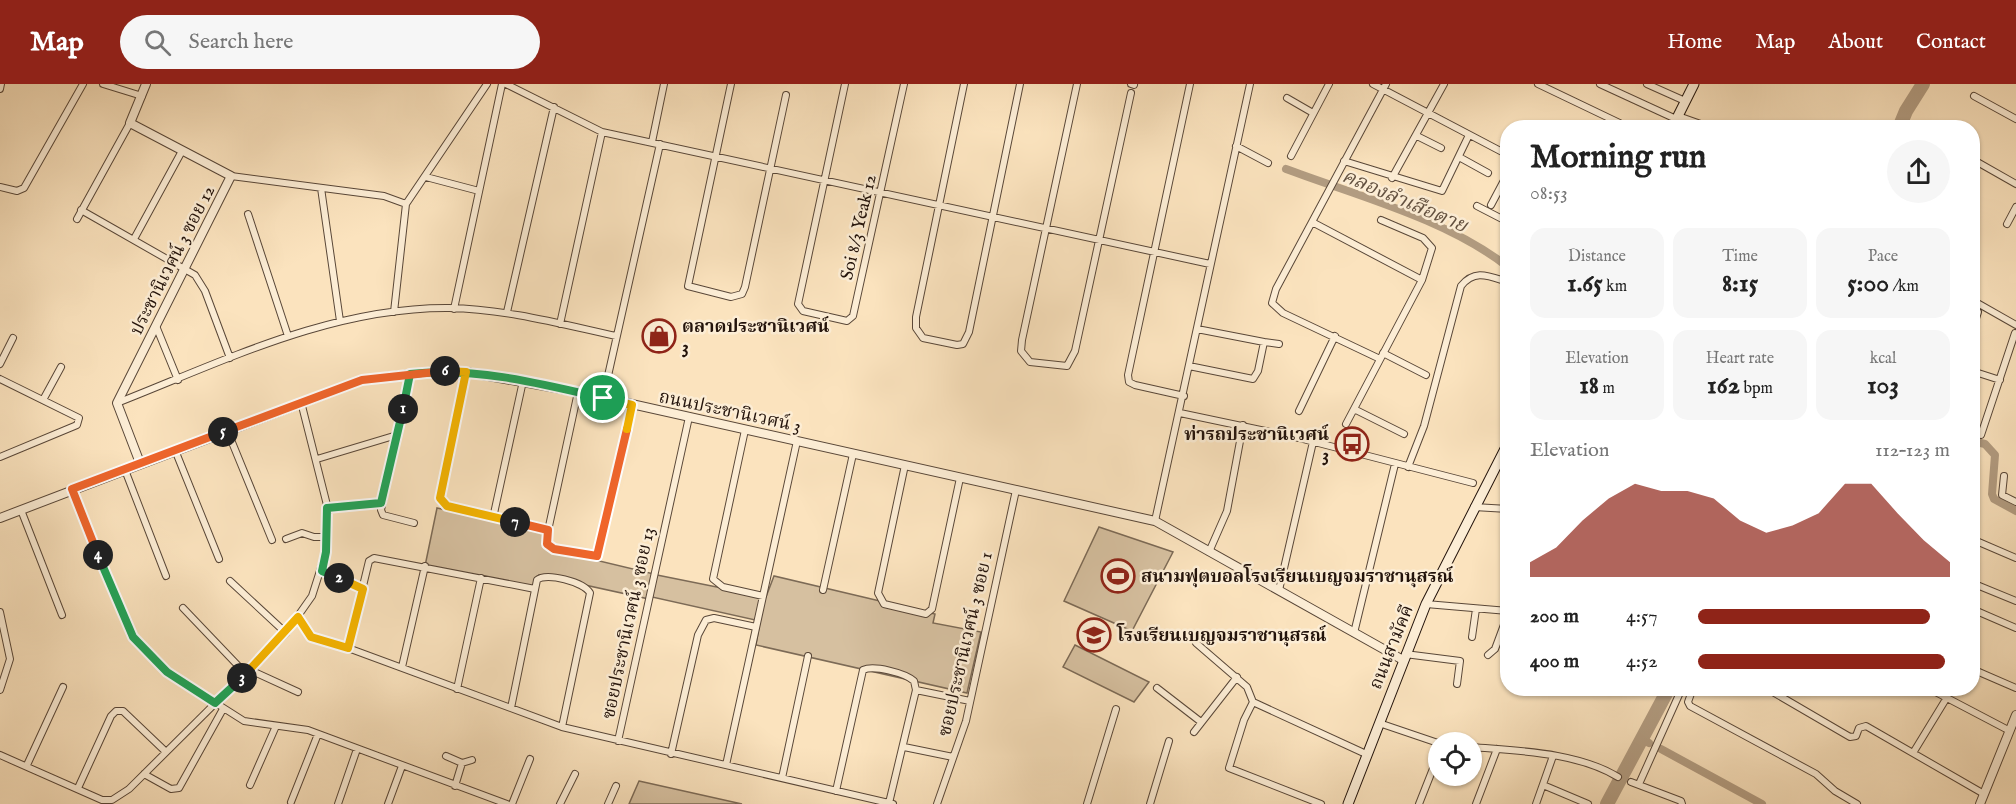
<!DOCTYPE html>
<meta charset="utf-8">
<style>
:root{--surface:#fff;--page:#f6f6f6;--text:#222;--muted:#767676;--accent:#8f2418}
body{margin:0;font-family:"IM FELL English","Noto Serif Thai",serif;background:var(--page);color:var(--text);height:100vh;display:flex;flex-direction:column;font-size:22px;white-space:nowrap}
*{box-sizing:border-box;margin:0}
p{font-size:20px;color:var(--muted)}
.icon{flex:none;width:33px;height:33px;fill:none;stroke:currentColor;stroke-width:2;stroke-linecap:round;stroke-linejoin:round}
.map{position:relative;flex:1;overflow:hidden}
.details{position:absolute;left:1500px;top:36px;width:480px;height:576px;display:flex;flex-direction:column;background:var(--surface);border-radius:24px;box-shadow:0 2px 4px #0004}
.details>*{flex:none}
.buttons{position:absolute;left:1428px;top:648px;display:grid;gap:12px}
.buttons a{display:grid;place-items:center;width:54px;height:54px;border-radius:50%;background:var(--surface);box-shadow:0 2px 4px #0004;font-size:30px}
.pin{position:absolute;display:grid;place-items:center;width:51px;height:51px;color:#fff;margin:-26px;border:3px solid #fff;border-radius:50%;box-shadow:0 2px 6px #0007}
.km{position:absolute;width:30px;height:30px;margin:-15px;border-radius:50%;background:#222;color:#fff;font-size:16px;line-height:30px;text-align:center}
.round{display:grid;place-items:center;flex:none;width:63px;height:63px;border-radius:32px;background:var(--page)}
.headline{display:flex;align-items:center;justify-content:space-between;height:102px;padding:0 30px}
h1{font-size:33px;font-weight:800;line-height:45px}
.stats{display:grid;grid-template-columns:repeat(3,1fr);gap:9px;height:102px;padding:6px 30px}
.stats div{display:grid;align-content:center;border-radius:15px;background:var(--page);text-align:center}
.stats b{font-size:26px;font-weight:800}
.stats small{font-size:16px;font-weight:400}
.stats p{font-size:16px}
.chart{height:168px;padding:12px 30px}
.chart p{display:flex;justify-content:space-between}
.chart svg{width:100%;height:108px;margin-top:6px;fill:var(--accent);opacity:.7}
ul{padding:0 30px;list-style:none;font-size:20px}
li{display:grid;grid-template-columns:96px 72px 1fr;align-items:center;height:45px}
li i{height:15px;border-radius:8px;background:var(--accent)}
header{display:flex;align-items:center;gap:36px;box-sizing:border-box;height:84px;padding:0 30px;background:var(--accent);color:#fff}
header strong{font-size:28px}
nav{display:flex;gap:33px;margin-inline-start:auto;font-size:21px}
.search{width:420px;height:54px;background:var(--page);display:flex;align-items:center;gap:15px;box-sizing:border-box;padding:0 21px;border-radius:33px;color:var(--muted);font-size:22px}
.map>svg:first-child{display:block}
.green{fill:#d6c0a0;stroke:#7c6a56;stroke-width:1.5}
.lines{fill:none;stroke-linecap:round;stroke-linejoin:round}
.canal{stroke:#b29c81;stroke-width:8}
.river{stroke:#b29c81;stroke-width:14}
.minor-casing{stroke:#594738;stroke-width:8}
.tertiary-casing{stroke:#594738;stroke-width:10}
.secondary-casing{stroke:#23130b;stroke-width:11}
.minor{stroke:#fcedd5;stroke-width:6}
.tertiary{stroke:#fcedd5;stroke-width:8}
.secondary{stroke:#fcedd5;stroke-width:9}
.split-1-casing{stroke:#fff;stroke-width:12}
.split-2-casing{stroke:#fff;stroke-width:12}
.split-3-casing{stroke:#fff;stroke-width:12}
.split-4-casing{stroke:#fff;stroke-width:12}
.split-5-casing{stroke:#fff;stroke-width:12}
.split-6-casing{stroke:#fff;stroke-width:12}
.split-7-casing{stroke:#fff;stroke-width:12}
.split-8-casing{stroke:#fff;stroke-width:12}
.split-9-casing{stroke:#fff;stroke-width:12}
.split-1{stroke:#22a559;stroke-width:8}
.split-2{stroke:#22a559;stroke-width:8}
.split-3{stroke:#f5b400;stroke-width:8}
.split-4{stroke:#22a559;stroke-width:8}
.split-5{stroke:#f0652b;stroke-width:8}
.split-6{stroke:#f0652b;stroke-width:8}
.split-7{stroke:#f5b400;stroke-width:8}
.split-8{stroke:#f0652b;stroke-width:8}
.split-9{stroke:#f5b400;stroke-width:8}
.labels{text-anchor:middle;stroke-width:5;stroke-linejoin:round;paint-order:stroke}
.street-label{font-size:18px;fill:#23130b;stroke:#fcedd5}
.poi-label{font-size:18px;font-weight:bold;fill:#23130b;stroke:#fcedd5;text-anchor:start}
.water-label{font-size:20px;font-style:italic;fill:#635140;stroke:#fcedd5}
</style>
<header>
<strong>Map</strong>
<div class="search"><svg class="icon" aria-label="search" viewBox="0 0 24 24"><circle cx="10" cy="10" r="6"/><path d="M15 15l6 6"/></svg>Search here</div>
<nav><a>Home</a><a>Map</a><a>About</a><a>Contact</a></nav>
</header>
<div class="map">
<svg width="2016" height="720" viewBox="0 0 2016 720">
<rect width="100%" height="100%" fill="#fbe3be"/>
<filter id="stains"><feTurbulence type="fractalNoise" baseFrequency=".00333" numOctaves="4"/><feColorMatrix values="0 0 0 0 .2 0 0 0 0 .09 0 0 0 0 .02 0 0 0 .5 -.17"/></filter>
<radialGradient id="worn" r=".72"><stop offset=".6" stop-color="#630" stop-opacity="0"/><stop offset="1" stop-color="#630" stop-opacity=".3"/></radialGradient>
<!-- green -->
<path class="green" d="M 437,424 L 548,448 L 545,464 L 654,490 L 649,515 L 539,491 L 535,507 L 425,482 Z
M 1099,443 L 1173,468 L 1132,547 L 1064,517 Z
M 657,491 L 766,513 L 774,492 L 935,530 L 933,539 L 981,548 L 967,609 L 756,561 L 760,537 L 652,513 Z
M 1075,561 L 1149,598 L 1134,618 L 1063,583 Z
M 639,697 L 742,720 L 629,720 Z"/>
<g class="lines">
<!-- canal -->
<path class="canal" d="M 1286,85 C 1358,112 1447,135 1508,183
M 1972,357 L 1985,360 L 1995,371 L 1992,410 L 1994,415 L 2016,427
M 1642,655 L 1649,659
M 1661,665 L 1762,720"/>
<!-- river -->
<path class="river" d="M 1899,44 L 1906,27 L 1923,0
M 1607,720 L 1669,604"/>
<!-- minor casing -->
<g class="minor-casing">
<path id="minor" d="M 103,0 L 142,12
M 506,0 L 602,48 L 1210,180
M 731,0 L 688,202 L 731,213 L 742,210 L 745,203 L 786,11
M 845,0 L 798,220 L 803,227 L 847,237 L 853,232 L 904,0
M 964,0 L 916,233 L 916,244 L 923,254 L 957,261 L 963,260 L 969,248 L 1020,0
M 1077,0 L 1022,256 L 1021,267 L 1030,278 L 1067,282 L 1075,267 L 1131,9
M 1131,0 L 1134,1
M 1373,0 L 1508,71
M 1538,0 L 1630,44
M 1600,0 L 1676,35
M 1647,0 L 1685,17
M 0,5 L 1,0
M 1974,12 L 2016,35
M 1287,14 L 1313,29
M 1678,32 L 1712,44
M 1674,40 L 1685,44
M 1417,52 L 1441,64
M 652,58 L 664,0
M 1236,62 L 1268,79
M 1291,72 L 1329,0
M 1459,73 L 1488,89
M 1972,75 L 2016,100
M 1344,77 L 1442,107 L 1469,51
M 231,92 L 384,112 L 406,120
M 426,93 L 479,107
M 1392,94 L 1444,0
M 0,103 L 17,107 L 24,104 L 83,0
M 321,104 L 340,237
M 1491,121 L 1508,89
M 1477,122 L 1508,138
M 81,126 L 195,191 L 205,207 L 230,274
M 248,130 L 288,252
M 77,135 L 130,39
M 1312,138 L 1422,196
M 2007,140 L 2016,123
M 134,155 L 182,67
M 1972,161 L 1973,160
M 1972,216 L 2016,241
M 454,225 L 502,0
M 394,228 L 406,120 L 487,0
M 507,228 L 554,23
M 560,240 L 602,48
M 156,242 L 178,296
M 1972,247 L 1978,228
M 1264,258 L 1279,260
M 1383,269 L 1426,291
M 1380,275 L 1283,229 L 1272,219 L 1276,205 L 1386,0
M 0,280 L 13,254
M 1189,282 L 1253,295 L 1258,287 L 1264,258 L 1197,245
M 1972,287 L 2000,296
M 466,288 L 439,414 L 447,422 L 548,446
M 410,290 L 381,426 L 383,431 L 414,439
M 0,295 L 79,334 L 77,341 L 0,373
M 578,308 L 546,456 L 547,460 L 554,465 L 595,473 L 598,471 L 632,321
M 1184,312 L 1135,301 L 1129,298 L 1128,291 L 1190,0
M 603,314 L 660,60
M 43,316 L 61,283
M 117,319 C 224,277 332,223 449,224 C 506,225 561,240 616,252
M 1354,325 L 1404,350
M 1299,327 L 1335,252
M 1180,329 L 1299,354 L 1473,399
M 1346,340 L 1422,196 L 1432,164 L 1423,154 L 1381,136
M 227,346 L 272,456
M 745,346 L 713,495 L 723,503 L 763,512
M 1981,351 L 2015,249
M 175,366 L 219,475
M 317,375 L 397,351
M 905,381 L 878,509 L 884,520 L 926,530 L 932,525 L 960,394
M 1408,383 L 1424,342 L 1461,202 C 1475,185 1488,192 1508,198
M 125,386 L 166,492
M 2004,392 L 2002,411 L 2016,418
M 72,405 L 133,553 L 167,588 L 244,637 L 308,646 L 507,720
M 1474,423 L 1508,425
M 328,425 L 381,419
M 21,426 L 62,531
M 493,434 L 523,297
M 1155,437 L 1250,0
M 286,455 L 302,449 L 314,453 L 327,453
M 1974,456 L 2016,474
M 1209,468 L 1227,427 L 1243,341
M 322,487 L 363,505
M 230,497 L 286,549
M 1972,499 L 2016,517
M 823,506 L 853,370
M 1279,506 L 1313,358
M 1426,520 L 1508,527
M 183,524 L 246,590
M 1972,525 L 2016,544
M 0,528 L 10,575 L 0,606
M 298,533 L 311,553 L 348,564 L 562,643 L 893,720
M 1354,549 L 1395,380
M 1472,553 L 1476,525
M 1196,559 L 1247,603 L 1253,618
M 348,564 L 369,477 L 374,474 L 535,505
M 1405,570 L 1460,577 L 1457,600
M 1488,571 L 1495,565 L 1508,530
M 402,583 L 425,482
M 1972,585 L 2016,604
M 250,586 L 298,608
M 1157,604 L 1201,638
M 1693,604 L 1688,618 L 1690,622 L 1816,690 L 1835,707 L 1857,720
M 1766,604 L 1850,653 L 1856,652 L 1859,644 L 1866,642 L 1984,710
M 1928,604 L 2010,647
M 457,605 L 481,494
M 916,606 L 970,617
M 1253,618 L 1244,636 L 1229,684 L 1321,720
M 1253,618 L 1366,670
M 511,624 L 537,496 C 546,488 584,498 590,509 L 562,643
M 1379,639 L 1438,659
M 1194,648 L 1237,593
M 618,657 L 689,333
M 904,663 L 953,673
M 1472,663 C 1518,667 1577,668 1618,693
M 1913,669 L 1946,615
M 671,670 L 698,551 L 706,536 L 714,534 L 756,543
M 0,671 L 102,716 L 112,716 L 129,705 L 286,549 L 312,512 L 326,468 L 328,425 L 301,318
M 446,672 L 462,679 L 472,676
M 27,681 L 63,603
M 726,681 L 797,357
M 144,690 L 171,705 L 179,704 L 223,625
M 782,694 L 808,572
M 1631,698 L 1681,717 L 1682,720
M 1639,700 L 1682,604
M 250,701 L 276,642
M 1543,701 L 1588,720
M 455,702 L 462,679
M 78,704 L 111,632 L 116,627 L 123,627 L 166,668
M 836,707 L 863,586 C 874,581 905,589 914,597 L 916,606 L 889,719
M 291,718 L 318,650
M 338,720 L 357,665
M 388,720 L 402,682
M 512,720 L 530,675
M 560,720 L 575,690
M 608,720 L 616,702
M 937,720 L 966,637 L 1016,406
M 1087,720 L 1116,625
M 1150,720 L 1169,657
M 1419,720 L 1438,672
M 1476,720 L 1497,665
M 1536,720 L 1553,672"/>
</g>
<!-- tertiary casing -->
<g class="tertiary-casing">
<path id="tertiary" d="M 140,379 L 117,319 L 231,92 L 130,39 L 146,0
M 0,434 L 362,296 L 437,287 L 466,288 L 578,308 L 1155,437 L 1403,576
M 1980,720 L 2016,631"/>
</g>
<!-- secondary casing -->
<g class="secondary-casing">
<path id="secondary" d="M 1672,44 L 1694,0
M 1348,720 L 1426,520 L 1508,359"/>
</g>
<!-- minor -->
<use href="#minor" class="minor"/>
<!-- tertiary -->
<use href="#tertiary" class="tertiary"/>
<!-- secondary -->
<use href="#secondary" class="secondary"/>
</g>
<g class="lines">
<!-- split-1 casing -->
<g class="split-1-casing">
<path id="split-1" d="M 403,325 L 410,290 C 475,283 539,299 603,314"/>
</g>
<!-- split-2 casing -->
<g class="split-2-casing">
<path id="split-2" d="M 339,494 L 322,487 L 326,468 L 327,424 L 381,419 L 403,325"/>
</g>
<!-- split-3 casing -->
<g class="split-3-casing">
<path id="split-3" d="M 242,594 L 298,533 L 311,553 L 348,564 L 363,505 L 339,494"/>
</g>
<!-- split-4 casing -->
<g class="split-4-casing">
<path id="split-4" d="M 98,471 L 133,553 L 167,588 L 215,619 L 242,594"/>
</g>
<!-- split-5 casing -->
<g class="split-5-casing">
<path id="split-5" d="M 98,471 L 72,405 L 223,348"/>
</g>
<!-- split-6 casing -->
<g class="split-6-casing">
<path id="split-6" d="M 223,348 L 362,296 L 445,287"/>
</g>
<!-- split-7 casing -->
<g class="split-7-casing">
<path id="split-7" d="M 445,287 L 466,288 L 440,414 L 447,422 L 515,438"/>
</g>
<!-- split-8 casing -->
<g class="split-8-casing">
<path id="split-8" d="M 515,438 L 548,446 L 547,460 L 554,465 L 597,472 L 627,345"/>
</g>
<!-- split-9 casing -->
<g class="split-9-casing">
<path id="split-9" d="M 603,314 L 632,321 L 627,345"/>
</g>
<!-- split-1 -->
<use href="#split-1" class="split-1"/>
<!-- split-2 -->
<use href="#split-2" class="split-2"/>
<!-- split-3 -->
<use href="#split-3" class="split-3"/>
<!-- split-4 -->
<use href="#split-4" class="split-4"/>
<!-- split-5 -->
<use href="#split-5" class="split-5"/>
<!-- split-6 -->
<use href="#split-6" class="split-6"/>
<!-- split-7 -->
<use href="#split-7" class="split-7"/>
<!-- split-8 -->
<use href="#split-8" class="split-8"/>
<!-- split-9 -->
<use href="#split-9" class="split-9"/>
</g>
<!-- icons -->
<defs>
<g id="shop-ring" transform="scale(1.725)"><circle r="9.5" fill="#fcedd5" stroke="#8f2418" stroke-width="1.5"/><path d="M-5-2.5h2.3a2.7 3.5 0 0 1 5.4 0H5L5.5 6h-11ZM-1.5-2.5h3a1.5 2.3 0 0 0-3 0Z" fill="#8f2418"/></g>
<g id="bus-ring" transform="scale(1.725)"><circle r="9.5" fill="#fcedd5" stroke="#8f2418" stroke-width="1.5"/><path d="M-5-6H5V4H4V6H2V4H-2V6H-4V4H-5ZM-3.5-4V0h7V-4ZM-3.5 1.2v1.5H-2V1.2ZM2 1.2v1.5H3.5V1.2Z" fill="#8f2418"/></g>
<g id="stadium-ring" transform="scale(1.725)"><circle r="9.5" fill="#fcedd5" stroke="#8f2418" stroke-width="1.5"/><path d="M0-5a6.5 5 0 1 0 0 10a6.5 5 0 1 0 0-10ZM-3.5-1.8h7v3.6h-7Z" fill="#8f2418"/></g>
<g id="school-ring" transform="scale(1.725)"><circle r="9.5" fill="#fcedd5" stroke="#8f2418" stroke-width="1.5"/><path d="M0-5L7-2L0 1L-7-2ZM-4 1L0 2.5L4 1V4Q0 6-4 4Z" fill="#8f2418"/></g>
</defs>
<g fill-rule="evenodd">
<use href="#shop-ring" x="659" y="252"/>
<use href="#bus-ring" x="1352" y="360"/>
<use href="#stadium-ring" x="1118" y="492"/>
<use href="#school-ring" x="1094" y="551"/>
</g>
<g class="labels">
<!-- street labels -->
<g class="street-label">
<text transform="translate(858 143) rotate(-77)" y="6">Soi 8/3 Yeak 12</text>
<text transform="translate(172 176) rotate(-63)" y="6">ประชานิเวศน์ 3 ซอย 12</text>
<text transform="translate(730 327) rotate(12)" y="6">ถนนประชานิเวศน์ 3</text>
<text transform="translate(628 539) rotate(-78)" y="6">ซอยประชานิเวศน์ 3 ซอย 13</text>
<text transform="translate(965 560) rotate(-77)" y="6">ซอยประชานิเวศน์ 3 ซอย 1</text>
<text transform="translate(1391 563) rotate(-68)" y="6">ถนนสามัคคี</text>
</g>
<!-- poi labels -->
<g class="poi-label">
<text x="682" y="248">ตลาดประชานิเวศน์<tspan x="682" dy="21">3</tspan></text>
<text x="1329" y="356" text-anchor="end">ท่ารถประชานิเวศน์<tspan x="1329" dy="21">3</tspan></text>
<text x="1141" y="498">สนามฟุตบอลโรงเรียนเบญจมราชานุสรณ์</text>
<text x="1117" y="557">โรงเรียนเบญจมราชานุสรณ์</text>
</g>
<!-- water labels -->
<g class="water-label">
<text transform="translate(1405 116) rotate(23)" y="7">คลองลำเสือตาย</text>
</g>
</g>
<rect width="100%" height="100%" filter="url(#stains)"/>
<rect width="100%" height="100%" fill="url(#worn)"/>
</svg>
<div class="buttons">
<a><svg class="icon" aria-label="locate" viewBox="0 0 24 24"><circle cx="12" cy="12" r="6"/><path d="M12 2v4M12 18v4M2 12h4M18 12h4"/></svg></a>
</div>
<div class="pin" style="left:603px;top:314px;background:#1e9e55"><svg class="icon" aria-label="arrive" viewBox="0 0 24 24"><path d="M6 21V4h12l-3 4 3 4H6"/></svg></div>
<b class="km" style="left:403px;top:325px">1</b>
<b class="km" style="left:339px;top:494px">2</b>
<b class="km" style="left:242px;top:594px">3</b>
<b class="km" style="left:98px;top:471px">4</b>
<b class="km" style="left:223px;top:348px">5</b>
<b class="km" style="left:445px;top:287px">6</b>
<b class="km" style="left:515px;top:438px">7</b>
<section class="details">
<div class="headline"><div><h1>Morning run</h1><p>08:53</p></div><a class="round"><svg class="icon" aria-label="share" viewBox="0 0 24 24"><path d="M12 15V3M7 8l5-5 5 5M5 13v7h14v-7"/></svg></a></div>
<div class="stats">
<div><p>Distance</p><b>1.65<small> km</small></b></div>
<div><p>Time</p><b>8:15</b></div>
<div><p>Pace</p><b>5:00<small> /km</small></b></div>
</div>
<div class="stats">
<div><p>Elevation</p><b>18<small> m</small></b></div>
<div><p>Heart rate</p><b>162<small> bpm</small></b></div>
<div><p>kcal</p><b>103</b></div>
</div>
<div class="chart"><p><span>Elevation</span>112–123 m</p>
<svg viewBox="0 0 160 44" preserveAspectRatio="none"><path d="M0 44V38L10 32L20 21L30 12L40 6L50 9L60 9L70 12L80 21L90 26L100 23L110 18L120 6L130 6L140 18L150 29L160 38V44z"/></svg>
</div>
<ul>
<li><b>200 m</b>4:57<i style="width:92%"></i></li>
<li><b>400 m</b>4:52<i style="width:98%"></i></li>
</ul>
</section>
</div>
